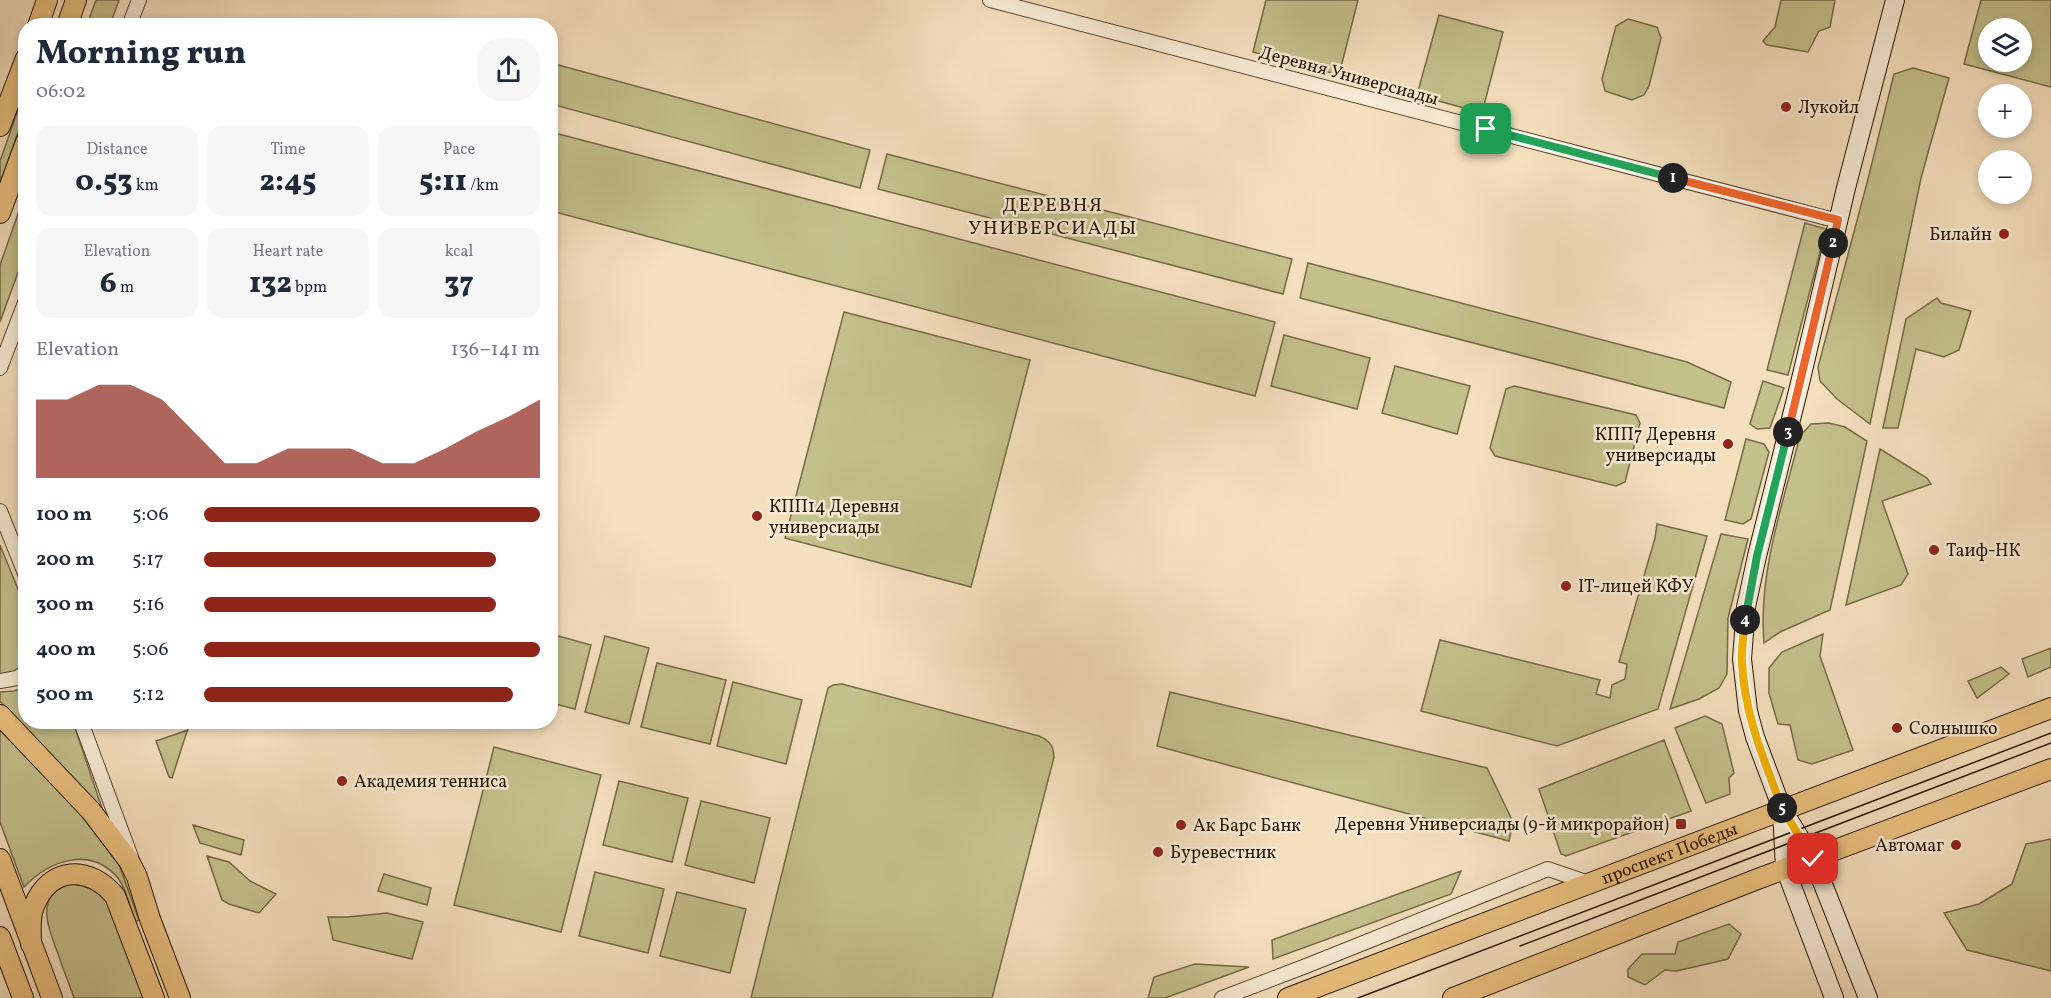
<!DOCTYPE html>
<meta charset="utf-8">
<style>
:root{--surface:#fff;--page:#f6f6f7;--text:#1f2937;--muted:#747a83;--accent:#8f2418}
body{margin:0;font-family:Vollkorn,serif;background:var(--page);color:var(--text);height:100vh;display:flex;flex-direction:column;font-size:22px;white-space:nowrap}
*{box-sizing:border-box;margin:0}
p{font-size:20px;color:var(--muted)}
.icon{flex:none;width:33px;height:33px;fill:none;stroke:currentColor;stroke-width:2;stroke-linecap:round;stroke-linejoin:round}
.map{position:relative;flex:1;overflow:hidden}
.panel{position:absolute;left:18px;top:18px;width:540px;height:711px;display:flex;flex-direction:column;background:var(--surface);border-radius:24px;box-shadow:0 3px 9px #0003}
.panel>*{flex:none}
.tools{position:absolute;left:1978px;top:18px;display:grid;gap:12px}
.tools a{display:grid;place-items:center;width:54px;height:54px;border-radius:50%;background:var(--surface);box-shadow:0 3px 9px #0003;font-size:30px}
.pin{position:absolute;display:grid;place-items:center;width:51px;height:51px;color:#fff;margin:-26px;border-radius:12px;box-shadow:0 3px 9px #0006}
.km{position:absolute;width:30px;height:30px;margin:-15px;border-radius:50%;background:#222;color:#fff;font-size:16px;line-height:30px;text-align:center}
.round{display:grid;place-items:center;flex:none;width:63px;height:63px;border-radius:24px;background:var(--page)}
.summary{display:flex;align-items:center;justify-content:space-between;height:102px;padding:0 18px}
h1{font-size:33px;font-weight:800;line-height:45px}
.metrics{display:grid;grid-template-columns:repeat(3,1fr);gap:9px;height:102px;padding:6px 18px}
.metrics div{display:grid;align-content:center;border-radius:15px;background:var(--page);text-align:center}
.metrics b{font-size:30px;font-weight:800}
.metrics small{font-size:16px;font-weight:400}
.metrics p{font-size:16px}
.chart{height:168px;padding:12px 18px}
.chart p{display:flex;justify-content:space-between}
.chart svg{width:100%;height:108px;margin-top:6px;fill:var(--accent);opacity:.7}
ul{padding:0 18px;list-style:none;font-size:20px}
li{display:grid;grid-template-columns:96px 72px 1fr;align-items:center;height:45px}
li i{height:15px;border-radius:8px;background:var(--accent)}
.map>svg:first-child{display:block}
.green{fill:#c4c08c;stroke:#756a46;stroke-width:1.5;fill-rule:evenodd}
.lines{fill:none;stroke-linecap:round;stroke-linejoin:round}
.street-casing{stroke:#5a4830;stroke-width:16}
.secondary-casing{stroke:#261500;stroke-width:20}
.primary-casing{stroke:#261500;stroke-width:22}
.street{stroke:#f8ebd5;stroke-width:14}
.secondary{stroke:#f8ebd5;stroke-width:18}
.primary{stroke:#eac07f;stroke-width:20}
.tram{stroke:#261500;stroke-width:1.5}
.split-1-casing{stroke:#fff;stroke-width:12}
.split-2-casing{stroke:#fff;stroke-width:12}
.split-3-casing{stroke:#fff;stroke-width:12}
.split-4-casing{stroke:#fff;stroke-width:12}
.split-5-casing{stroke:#fff;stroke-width:12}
.split-6-casing{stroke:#fff;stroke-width:12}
.split-1{stroke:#22a559;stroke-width:8}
.split-2{stroke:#f0652b;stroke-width:8}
.split-3{stroke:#f0652b;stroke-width:8}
.split-4{stroke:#22a559;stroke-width:8}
.split-5{stroke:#f5b400;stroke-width:8}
.split-6{stroke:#f5b400;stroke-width:8}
.poi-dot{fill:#8f2418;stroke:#f8ebd5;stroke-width:2}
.labels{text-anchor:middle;stroke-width:5;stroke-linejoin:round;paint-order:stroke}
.street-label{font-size:18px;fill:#261500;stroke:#f8ebd5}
.poi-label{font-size:18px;fill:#261500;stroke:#f8ebd5;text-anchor:start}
.neighbourhood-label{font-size:20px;letter-spacing:1.5px;fill:#261500;stroke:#f8ebd5}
</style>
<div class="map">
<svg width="2051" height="998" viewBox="0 0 2051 998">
<rect width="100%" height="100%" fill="#f5e0be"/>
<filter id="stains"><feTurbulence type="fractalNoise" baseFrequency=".00333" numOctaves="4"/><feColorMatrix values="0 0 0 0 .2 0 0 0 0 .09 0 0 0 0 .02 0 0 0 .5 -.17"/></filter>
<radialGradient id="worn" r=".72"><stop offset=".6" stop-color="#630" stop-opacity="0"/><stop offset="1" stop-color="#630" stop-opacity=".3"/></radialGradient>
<!-- green -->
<path class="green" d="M 96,0 L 119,0 L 110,25 L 87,25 Z
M 1266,0 L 1358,0 L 1339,75 L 1253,52 Z
M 1781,0 L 1835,0 L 1830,27 L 1819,31 L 1808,52 L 1767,45 L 1763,41 L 1775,27 Z
M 1981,0 L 2051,0 L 2051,87 L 1964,64 ZM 2022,28 L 2022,62 L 1989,62 L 1989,28 Z
M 1439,15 L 1503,32 L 1482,113 L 1417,95 Z
M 1628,19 L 1657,27 L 1661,38 L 1649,86 L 1644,95 L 1632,100 L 1605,91 L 1602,79 L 1616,26 Z
M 551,63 L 870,150 L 860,188 L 551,104 Z
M 1913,68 L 1949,78 L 1921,178 L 1870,424 L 1837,399 L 1820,381 L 1818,367 L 1867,183 L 1894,74 Z
M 25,90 L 25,113 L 0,183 L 0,161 Z
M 551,132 L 1275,322 L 1255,396 L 551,211 Z
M 887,154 L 1292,259 L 1283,294 L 878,189 Z
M 25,194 L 25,253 L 0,322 L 0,265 Z
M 1805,223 L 1826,229 L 1788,375 L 1767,370 Z
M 1308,263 L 1687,362 L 1731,382 L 1724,408 L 1300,298 Z
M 1937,298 L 1941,303 L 1971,311 L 1959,350 L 1944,357 L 1916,349 L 1898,428 L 1883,428 L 1906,319 Z
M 844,312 L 1030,360 L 971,587 L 785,538 Z
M 1284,335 L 1370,358 L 1357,409 L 1271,386 Z
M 1395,366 L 1470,386 L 1457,434 L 1382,413 Z
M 1763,381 L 1784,388 L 1770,428 L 1757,429 L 1750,424 Z
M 1514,386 L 1636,415 L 1640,423 L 1625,482 L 1616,486 L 1495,456 L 1490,448 L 1506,389 Z
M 1829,423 L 1845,427 L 1867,441 L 1830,610 L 1780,632 L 1764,643 C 1758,573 1783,503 1800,436 L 1811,424 Z
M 1746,439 L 1764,444 L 1769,452 L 1751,519 L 1743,524 L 1725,520 Z
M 1880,449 L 1927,478 L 1931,484 L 1882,501 L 1908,574 L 1901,585 L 1846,605 Z
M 1657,524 L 1707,536 L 1658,709 L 1557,746 L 1421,711 L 1440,640 L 1600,680 L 1596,694 L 1610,698 L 1612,685 L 1625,679 L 1627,664 L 1619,662 L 1655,538 Z
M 1721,534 L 1748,539 L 1728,618 L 1727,674 L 1719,688 L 1699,699 L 1670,709 Z
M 0,545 L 26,609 L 25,666 C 18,671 9,675 0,674 Z
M 551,634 L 591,645 L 575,709 L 551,703 Z
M 1823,634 L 1820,656 L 1853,750 L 1812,764 L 1798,760 L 1790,725 L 1778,724 L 1769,693 L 1769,668 L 1782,652 Z
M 605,636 L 649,648 L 629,724 L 585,712 Z
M 2051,648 L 2051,667 L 2028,677 L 2022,659 Z
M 657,663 L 726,680 L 710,744 L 641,727 Z
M 2001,667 L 2009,674 L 1977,698 L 1968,681 Z
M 733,682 L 802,700 L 786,764 L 717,746 Z
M 842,684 L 1039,736 C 1050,741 1053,745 1054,757 L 992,998 L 751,998 L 828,688 L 833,685 Z
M 25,687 L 26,722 L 73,722 L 106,820 L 0,701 L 0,692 L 14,691 Z
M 1170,692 L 1487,768 L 1513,822 L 1509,841 L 1157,746 Z
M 1705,716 L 1722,724 L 1734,773 L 1729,778 L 1730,794 L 1706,803 L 1675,728 Z
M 185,722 L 190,722 L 172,778 L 169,777 L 156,741 L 188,730 Z
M 0,724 L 100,834 L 117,859 L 139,920 L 135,922 C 130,907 127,890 118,878 C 90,845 49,861 24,887 L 0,822 Z
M 1664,740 L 1691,811 L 1566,856 L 1561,854 L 1539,789 Z
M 494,747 L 601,775 L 561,932 L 454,905 Z
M 619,781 L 688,798 L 672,862 L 603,845 Z
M 701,801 L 770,818 L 754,883 L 685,865 Z
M 193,825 L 244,840 L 241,855 L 200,843 Z
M 2051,839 L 2051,971 L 1967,950 L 1944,913 L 1979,904 L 2012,884 L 2026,844 Z
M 207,856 L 229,862 L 250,881 L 276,894 L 259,913 L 229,904 L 222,900 Z
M 1461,871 L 1451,894 L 1273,959 L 1272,940 Z
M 595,872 L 664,889 L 648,953 L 579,936 Z
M 384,874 L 431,888 L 427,905 L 378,891 Z
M 80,882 L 107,898 L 145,998 L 74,998 C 69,983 63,969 58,954 C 46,922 33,889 80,882 Z
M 677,892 L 746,909 L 730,973 L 660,956 Z
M 387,913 L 423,922 L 412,959 L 333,940 L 328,917 L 348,917 Z
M 1729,924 L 1741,934 L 1728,959 L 1677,971 L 1665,970 L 1645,985 L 1628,977 L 1628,969 L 1642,954 L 1675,954 L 1678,942 Z
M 1195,964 L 1249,967 L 1165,998 L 1148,998 L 1154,977 Z"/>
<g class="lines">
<!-- street casing -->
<g class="street-casing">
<path id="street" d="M 990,0 L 1838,221
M 129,26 L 139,0
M 0,368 L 26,300
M 0,511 L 26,576
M 0,681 L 17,678 L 26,672
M 81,722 L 131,857
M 1222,998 L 1306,966 L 1548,869 L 1589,883"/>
</g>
<!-- secondary casing -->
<g class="secondary-casing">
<path id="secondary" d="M 1782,811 L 1785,868 L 1834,998
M 1868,998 L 1813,859 L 1782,809 L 1755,737 L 1748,711 L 1742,659 L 1746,607 L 1757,556 L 1800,383 L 1846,188 L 1895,0"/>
</g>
<!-- primary casing -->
<g class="primary-casing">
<g id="primary">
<path d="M 38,26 L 47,0"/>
<path d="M 67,26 L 76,0"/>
<path d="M 0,126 L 26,58"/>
<path d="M 0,213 L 26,142"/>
<path d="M 0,715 L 91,811 L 129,861 L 137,877 L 150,919 L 180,998"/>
<path d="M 0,859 L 52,998"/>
<path d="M 0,937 L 23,998"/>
<path d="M 31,944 C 31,931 29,918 34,906 C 50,866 89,865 115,896 L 154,998"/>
<path id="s1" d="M 1288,998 L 2051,708"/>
<path d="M 1453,998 L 1755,880 L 2051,769"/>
</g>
</g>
<!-- street -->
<use href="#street" class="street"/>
<!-- secondary -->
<use href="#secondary" class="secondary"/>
<!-- primary -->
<use href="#primary" class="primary"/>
<!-- tram -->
<path class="tram" d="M 1520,946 L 2051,743
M 1358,998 L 2051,733"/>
</g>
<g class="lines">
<!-- split-1 casing -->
<g class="split-1-casing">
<path id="split-1" d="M 1486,129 L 1673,178"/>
</g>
<!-- split-2 casing -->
<g class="split-2-casing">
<path id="split-2" d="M 1673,178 L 1838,220 L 1833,243"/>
</g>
<!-- split-3 casing -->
<g class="split-3-casing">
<path id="split-3" d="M 1788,432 L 1833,243"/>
</g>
<!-- split-4 casing -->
<g class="split-4-casing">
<path id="split-4" d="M 1745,620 L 1757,556 L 1788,432"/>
</g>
<!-- split-5 casing -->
<g class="split-5-casing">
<path id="split-5" d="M 1745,620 C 1744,634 1741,648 1742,662 C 1744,713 1764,760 1782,808"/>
</g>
<!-- split-6 casing -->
<g class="split-6-casing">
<path id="split-6" d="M 1782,808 L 1813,859"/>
</g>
<!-- split-1 -->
<use href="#split-1" class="split-1"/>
<!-- split-2 -->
<use href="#split-2" class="split-2"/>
<!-- split-3 -->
<use href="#split-3" class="split-3"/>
<!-- split-4 -->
<use href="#split-4" class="split-4"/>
<!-- split-5 -->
<use href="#split-5" class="split-5"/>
<!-- split-6 -->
<use href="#split-6" class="split-6"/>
</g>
<!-- markers -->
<g class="poi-dot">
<circle cx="1786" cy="107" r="6"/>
<circle cx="2004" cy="234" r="6"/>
<circle cx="1728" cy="444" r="6"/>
<circle cx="757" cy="516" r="6"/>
<circle cx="1934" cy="550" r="6"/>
<circle cx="1566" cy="586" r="6"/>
<circle cx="1897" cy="728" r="6"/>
<circle cx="342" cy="781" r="6"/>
<rect x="1675" y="818" width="12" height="12" rx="3"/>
<circle cx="1181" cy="825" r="6"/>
<circle cx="1956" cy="845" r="6"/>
<circle cx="1158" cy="852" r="6"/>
</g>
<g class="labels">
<!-- street labels -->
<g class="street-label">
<text transform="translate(1349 75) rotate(15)" y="6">Деревня Универсиады</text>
<text dy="6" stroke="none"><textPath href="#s1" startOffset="408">проспект Победы</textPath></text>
</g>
<!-- poi labels -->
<g class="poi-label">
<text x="1798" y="113">Лукойл</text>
<text x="1992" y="240" text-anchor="end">Билайн</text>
<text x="1716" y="440" text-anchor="end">КПП7 Деревня<tspan x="1716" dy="21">универсиады</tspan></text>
<text x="769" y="512">КПП14 Деревня<tspan x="769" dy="21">универсиады</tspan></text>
<text x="1946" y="556">Таиф-НК</text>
<text x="1578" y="592">IT-лицей КФУ</text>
<text x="1909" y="734">Солнышко</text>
<text x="354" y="787">Академия тенниса</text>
<text x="1669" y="830" text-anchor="end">Деревня Универсиады (9-й микрорайон)</text>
<text x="1193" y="831">Ак Барс Банк</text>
<text x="1944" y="851" text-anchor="end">Автомаг</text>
<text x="1170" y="858">Буревестник</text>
</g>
<!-- neighbourhood labels -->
<g class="neighbourhood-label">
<text x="1053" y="211">ДЕРЕВНЯ<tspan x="1053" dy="23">УНИВЕРСИАДЫ</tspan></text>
</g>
</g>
<rect width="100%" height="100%" filter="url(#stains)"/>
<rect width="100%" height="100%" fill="url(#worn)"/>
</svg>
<div class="tools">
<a><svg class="icon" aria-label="layers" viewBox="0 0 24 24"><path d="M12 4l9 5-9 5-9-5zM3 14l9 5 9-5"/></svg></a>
<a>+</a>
<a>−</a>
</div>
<div class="pin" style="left:1486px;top:129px;background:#1e9e55"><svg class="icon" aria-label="arrive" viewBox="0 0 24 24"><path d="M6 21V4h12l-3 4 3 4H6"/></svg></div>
<div class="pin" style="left:1813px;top:859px;background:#d93025"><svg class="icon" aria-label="check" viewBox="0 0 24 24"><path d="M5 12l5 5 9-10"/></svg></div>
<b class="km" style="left:1673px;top:178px">1</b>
<b class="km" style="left:1833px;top:243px">2</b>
<b class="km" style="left:1788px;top:432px">3</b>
<b class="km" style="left:1745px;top:620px">4</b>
<b class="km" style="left:1782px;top:808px">5</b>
<section class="panel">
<div class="summary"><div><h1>Morning run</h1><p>06:02</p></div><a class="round"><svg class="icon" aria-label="share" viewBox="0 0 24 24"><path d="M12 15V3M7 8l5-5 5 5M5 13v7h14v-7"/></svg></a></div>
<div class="metrics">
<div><p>Distance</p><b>0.53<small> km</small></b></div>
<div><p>Time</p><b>2:45</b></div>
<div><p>Pace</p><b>5:11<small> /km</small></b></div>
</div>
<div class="metrics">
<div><p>Elevation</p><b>6<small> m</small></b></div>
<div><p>Heart rate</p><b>132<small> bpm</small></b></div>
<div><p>kcal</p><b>37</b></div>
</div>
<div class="chart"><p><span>Elevation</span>136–141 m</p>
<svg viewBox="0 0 160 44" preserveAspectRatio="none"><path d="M0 44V12L10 12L20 6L30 6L40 12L50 25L60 38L70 38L80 32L90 32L100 32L110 38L120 38L130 32L140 25L150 19L160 12V44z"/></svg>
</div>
<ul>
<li><b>100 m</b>5:06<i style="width:100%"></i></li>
<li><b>200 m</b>5:17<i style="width:87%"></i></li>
<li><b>300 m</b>5:16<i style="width:87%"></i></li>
<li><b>400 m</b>5:06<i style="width:100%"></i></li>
<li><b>500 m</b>5:12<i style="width:92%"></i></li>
</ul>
</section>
</div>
